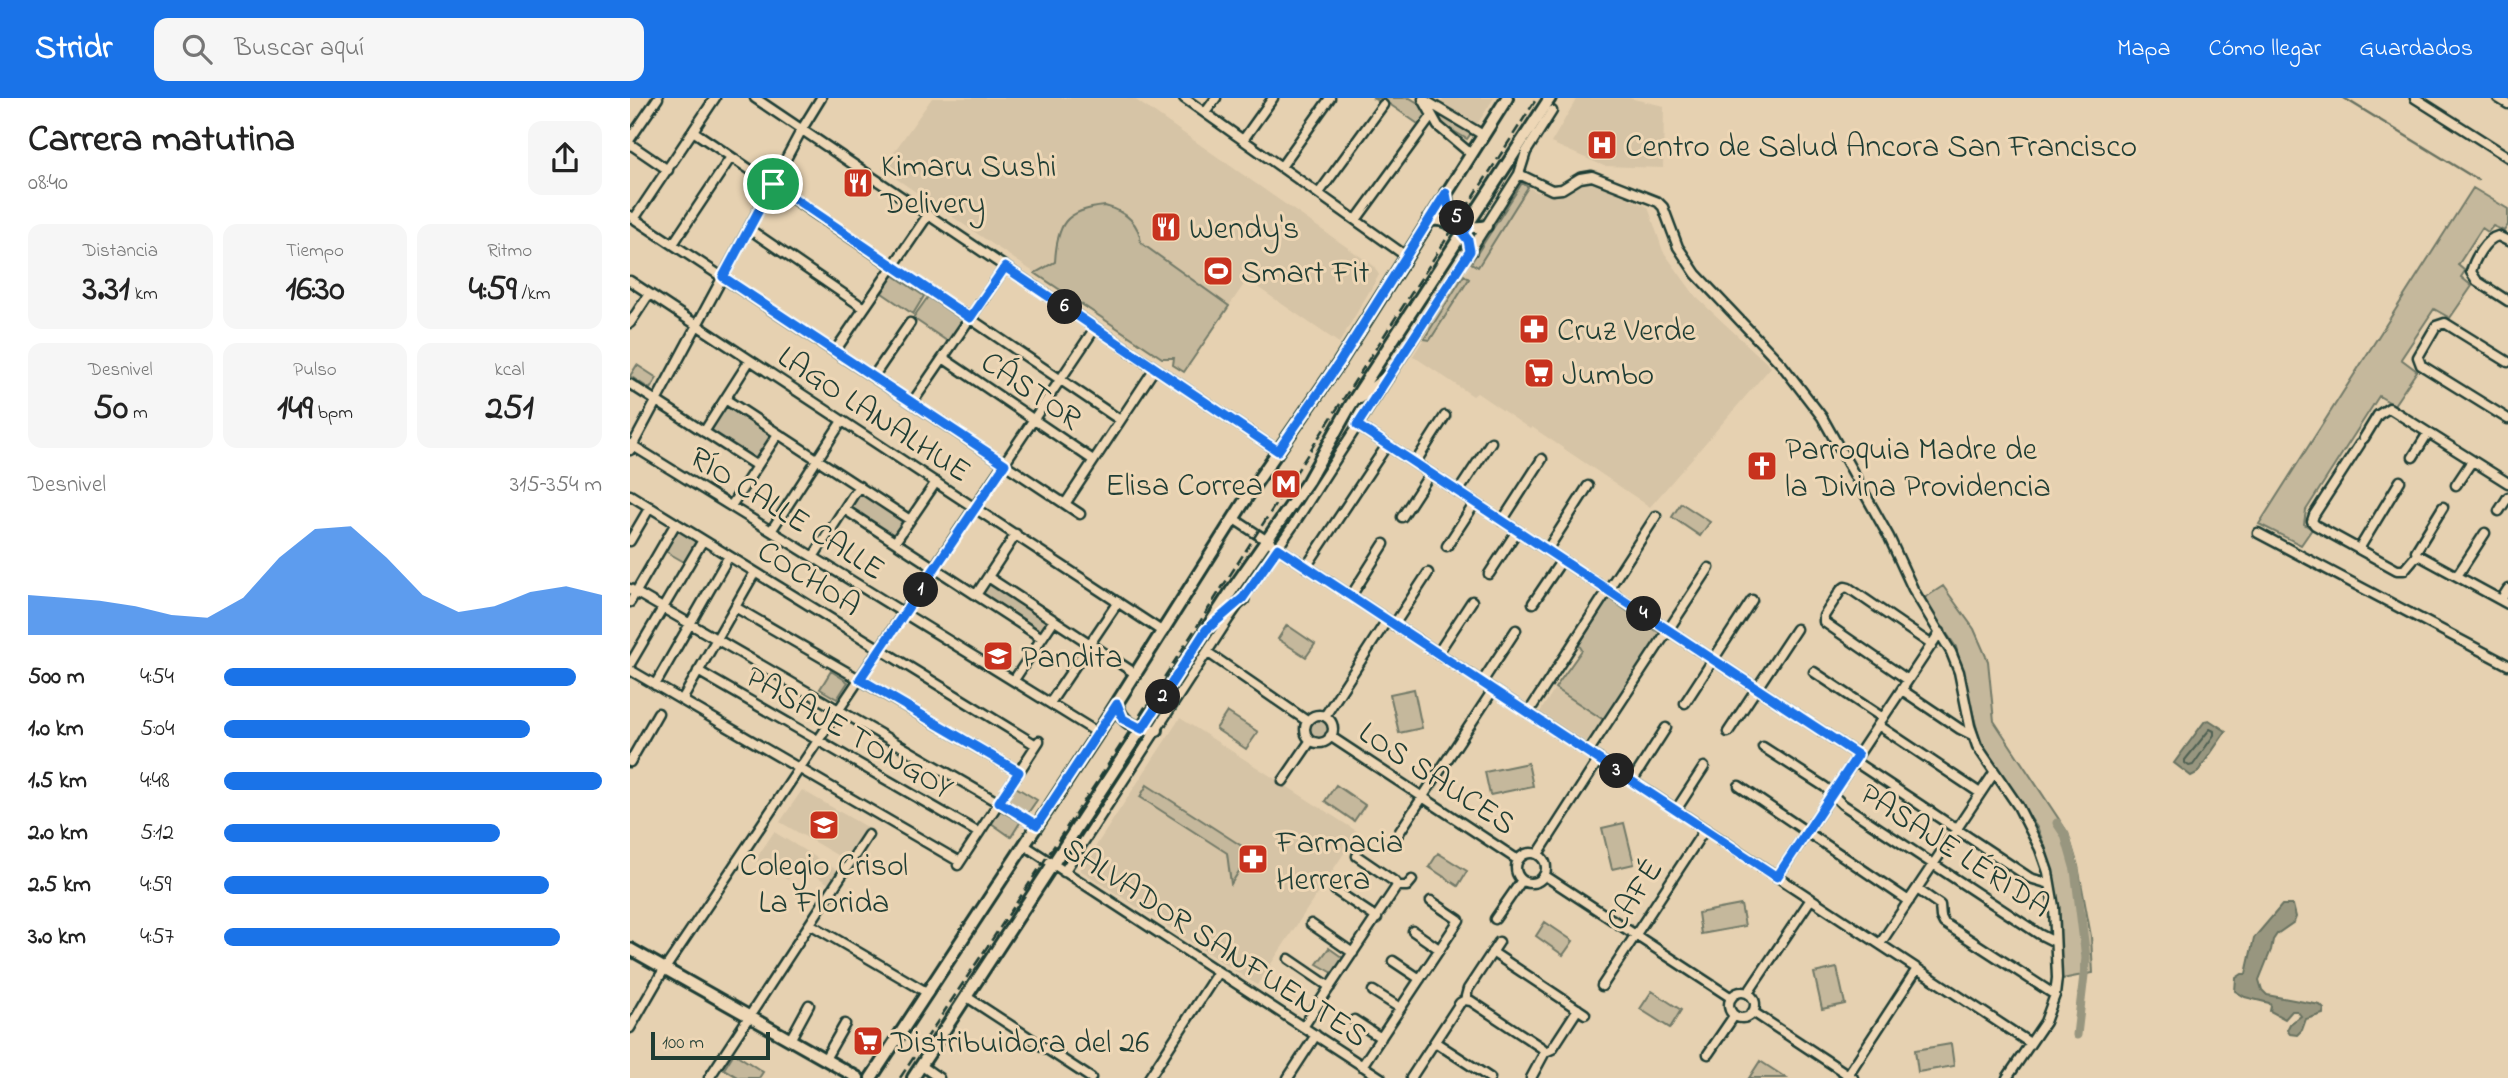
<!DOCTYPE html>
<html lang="es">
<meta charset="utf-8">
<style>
:root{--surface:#fff;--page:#f6f6f6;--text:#222;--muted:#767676;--accent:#1a73e8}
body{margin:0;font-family:"Indie Flower",sans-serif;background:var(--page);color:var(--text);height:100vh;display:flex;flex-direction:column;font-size:26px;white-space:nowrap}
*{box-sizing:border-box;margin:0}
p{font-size:23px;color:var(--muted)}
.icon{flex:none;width:38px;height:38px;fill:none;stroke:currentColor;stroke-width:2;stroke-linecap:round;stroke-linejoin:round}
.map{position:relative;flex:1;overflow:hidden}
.drawer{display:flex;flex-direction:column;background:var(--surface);width:630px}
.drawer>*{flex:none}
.scale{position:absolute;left:21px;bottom:18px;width:119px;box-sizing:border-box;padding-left:7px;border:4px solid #1f3d34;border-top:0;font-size:19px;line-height:24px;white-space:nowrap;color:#1f3d34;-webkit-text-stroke:5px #eed7b6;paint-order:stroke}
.pin{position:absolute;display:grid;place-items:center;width:60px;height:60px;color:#fff;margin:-30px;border:4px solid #fff;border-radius:50%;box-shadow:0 2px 7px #0007}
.km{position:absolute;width:35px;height:35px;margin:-18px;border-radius:50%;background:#222;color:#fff;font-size:19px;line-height:35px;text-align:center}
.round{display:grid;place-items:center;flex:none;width:74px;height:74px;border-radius:14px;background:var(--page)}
.overview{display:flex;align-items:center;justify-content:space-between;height:119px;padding:0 28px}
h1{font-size:38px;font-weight:700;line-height:52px}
.figures{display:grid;grid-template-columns:repeat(3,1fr);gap:10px;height:119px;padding:7px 28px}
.figures div{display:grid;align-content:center;border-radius:14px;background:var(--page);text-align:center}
.figures b{font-size:35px;font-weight:700}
.figures small{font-size:19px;font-weight:400}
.figures p{font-size:19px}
.chart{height:196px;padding:14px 28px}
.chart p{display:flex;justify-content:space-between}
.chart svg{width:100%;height:126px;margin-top:7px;fill:var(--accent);opacity:.7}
ul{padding:0 28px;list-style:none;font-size:23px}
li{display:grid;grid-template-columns:112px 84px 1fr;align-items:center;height:52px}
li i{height:18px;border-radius:9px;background:var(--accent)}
header{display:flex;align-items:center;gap:42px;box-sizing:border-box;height:98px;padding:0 35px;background:var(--accent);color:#fff}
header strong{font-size:33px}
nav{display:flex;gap:38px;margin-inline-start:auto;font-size:24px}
.search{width:490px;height:63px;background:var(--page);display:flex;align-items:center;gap:18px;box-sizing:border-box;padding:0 24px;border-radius:14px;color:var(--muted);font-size:26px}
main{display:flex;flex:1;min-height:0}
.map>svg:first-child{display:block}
.built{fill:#d6c4a6}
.green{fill:#c5b89c;stroke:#727a68;stroke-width:2}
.water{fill:#98967f;stroke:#687261;stroke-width:2}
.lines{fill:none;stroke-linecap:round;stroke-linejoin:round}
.shore{stroke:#4f6152;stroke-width:2}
.stream{stroke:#687261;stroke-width:2.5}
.canal{stroke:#98967f;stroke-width:9}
.minor-casing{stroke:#1f3d34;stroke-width:13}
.major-casing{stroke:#1f3d34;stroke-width:16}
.minor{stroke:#eed7b6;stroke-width:8}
.major{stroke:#eed7b6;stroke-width:10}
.rail{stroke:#1f3d34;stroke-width:2.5;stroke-dasharray:10 5;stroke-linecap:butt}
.route-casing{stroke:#fff;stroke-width:14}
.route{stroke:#1a73e8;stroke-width:9}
.labels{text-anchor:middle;stroke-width:6;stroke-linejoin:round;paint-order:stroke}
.poi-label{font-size:32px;fill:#1f3d34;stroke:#eed7b6;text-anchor:start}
.street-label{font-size:32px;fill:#1f3d34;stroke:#eed7b6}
</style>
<header>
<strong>Stridr</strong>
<div class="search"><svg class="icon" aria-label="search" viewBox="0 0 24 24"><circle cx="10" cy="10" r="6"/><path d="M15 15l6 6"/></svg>Buscar aquí</div>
<nav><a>Mapa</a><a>Cómo llegar</a><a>Guardados</a></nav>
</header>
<main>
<section class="drawer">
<div class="overview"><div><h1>Carrera matutina</h1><p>08:40</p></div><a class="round"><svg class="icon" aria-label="share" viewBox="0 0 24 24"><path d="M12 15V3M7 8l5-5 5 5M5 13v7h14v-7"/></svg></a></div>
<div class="figures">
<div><p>Distancia</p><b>3.31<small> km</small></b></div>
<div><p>Tiempo</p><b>16:30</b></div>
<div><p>Ritmo</p><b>4:59<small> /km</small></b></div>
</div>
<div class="figures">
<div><p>Desnivel</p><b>50<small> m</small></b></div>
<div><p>Pulso</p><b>149<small> bpm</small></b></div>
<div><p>kcal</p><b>251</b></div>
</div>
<div class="chart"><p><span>Desnivel</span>315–354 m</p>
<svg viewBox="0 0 160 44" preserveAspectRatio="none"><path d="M0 44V30L10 31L20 32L30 34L40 37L50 38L60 31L70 17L80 7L90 6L100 17L110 30L120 36L130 34L140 29L150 27L160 30V44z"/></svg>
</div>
<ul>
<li><b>500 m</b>4:54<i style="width:93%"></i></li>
<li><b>1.0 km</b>5:04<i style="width:81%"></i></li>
<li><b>1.5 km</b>4:48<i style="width:100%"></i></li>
<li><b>2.0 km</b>5:12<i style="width:73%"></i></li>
<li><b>2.5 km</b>4:59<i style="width:86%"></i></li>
<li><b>3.0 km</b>4:57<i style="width:89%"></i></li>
</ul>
</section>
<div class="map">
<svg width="1878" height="980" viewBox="0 0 1878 980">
<rect width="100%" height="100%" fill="#e6d1b1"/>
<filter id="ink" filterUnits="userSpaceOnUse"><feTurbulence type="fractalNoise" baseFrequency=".0143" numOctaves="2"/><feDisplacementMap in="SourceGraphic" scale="14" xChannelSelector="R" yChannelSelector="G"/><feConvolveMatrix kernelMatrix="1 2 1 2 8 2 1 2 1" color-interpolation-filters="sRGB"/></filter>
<g filter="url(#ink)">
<!-- built -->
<path class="built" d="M 302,0 L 503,0 L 744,168 L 749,177 L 709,245 L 617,182 L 599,208 L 511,145 L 510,136 L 495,116 L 474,108 L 456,110 L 426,141 L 425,164 L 405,175 L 252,71 Z
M 814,0 L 864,0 L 846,28 L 811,5 Z
M 947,0 L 999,0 L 1034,8 L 1033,70 L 974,68 L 921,45 Z
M 959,82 L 1018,109 L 1033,153 L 1066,199 L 1141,269 L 1020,409 L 902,329 L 900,331 L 847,295 L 843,298 L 783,258 L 892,85 L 907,94 L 922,96 L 929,95 L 946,85 Z
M 925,590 L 974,622 L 959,646 L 910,614 Z
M 550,620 L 728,734 L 627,887 L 450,772 Z
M 172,692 L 238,730 L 217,763 L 150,724 Z
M 144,734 L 210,774 L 201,787 L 167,767 L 158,782 L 125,762 Z"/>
<!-- green -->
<path class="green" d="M 742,0 L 780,0 L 796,10 L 797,20 L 791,28 L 755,3 L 753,2 L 751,4 Z
M 803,10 L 842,34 L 837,41 L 815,28 Z
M 892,85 L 898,89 L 848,169 L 841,165 Z
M 1843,90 L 1878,111 L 1878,127 L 1874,133 L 1863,128 L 1858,134 L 1852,130 L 1828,167 L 1835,173 L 1831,179 L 1842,188 L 1820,220 L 1804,211 L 1771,261 L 1787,273 L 1764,307 L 1749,298 L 1676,412 L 1674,426 L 1682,431 L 1671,447 L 1629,426 Z
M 475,108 C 494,113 509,124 511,145 L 599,208 L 554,274 L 543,267 L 544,260 L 532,260 L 405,175 L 425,164 C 427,126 435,112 475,108 Z
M 263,177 L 294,198 L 283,216 L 252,195 Z
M 834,177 L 839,181 L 800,242 L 794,241 Z
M 300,196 L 336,220 L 320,245 L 283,220 Z
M 7,267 L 27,280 L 20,291 L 0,278 Z
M 96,308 L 143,339 L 128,363 L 80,332 Z
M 231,394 L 277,424 L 265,441 L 220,412 Z
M 1051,405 L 1080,424 L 1070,438 L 1042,419 Z
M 48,430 L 69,443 L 56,465 L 35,453 Z
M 359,482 L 421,522 L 411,536 L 350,496 Z
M 1313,488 L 1344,531 L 1358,563 L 1364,623 L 1438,735 L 1448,768 L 1461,838 L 1463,875 L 1432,881 L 1428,825 L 1415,749 L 1408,731 L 1359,660 L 1350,643 L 1326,549 L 1293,501 Z
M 978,500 L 1031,536 L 974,622 L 925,590 L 952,552 L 949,547 Z
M 657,527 L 685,546 L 676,559 L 648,541 Z
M 201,573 L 218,584 L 207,601 L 190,591 Z
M 784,591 L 792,630 L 769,635 L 760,596 Z
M 597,614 L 628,634 L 616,651 L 586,631 Z
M677 630a12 12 0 1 1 24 0a12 12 0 1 1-24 0Z
M 898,665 L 903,688 L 860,697 L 855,674 Z
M 517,687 L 621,754 L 601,786 L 597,755 L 510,699 Z
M 706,687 L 735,707 L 724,723 L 695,703 Z
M 384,688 L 407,702 L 398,715 L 374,703 Z
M 370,711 L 391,723 L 381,739 L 361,725 Z
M 994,725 L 1004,766 L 982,771 L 972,730 Z
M 808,755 L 837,773 L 828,788 L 799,769 Z
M 1111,807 L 1115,828 L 1071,836 L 1068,815 Z
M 915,824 L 943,843 L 933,857 L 906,838 Z
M 699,850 L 713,860 L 703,875 L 687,866 Z
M 1207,870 L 1215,906 L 1192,911 L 1184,875 Z
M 1022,893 L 1051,912 L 1040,930 L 1010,911 Z
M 1321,946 L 1324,968 L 1288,974 L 1285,952 Z
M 104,955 L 133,974 L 129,980 L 109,980 L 94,971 Z
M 1130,963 L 1156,980 L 1119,980 Z"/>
<!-- water -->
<path class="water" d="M 1579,622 L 1596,633 L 1567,675 L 1561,678 L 1544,665 L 1575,623 Z
M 1652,807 L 1663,807 L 1666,819 L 1664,824 L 1647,836 L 1643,842 L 1641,852 L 1629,882 L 1632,892 L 1637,897 L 1690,907 L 1694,911 L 1693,916 L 1676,921 L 1672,932 L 1667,937 L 1660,936 L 1657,932 L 1660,926 L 1671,918 L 1667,913 L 1662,913 L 1655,921 L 1640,913 L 1641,908 L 1639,905 L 1615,899 L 1605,893 L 1606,880 L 1612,876 L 1616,876 L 1624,840 Z"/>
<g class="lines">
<!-- shore -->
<path class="shore" d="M 1580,631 L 1584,633 L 1584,637 L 1563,667 L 1559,668 L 1555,665 L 1555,662 Z"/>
<!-- stream -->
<path class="stream" d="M 1714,0 L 1848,82"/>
<!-- canal -->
<path class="canal" d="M 1427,725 L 1435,737 L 1445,772 L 1456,860 L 1447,937"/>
<!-- minor casing -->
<g class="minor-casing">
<path id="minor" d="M 125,0 L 648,353
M 554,0 L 776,158
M 1785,0 L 1878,59
M 1868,0 L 1878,6
M 793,1 L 808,28 L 841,56
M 796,3 L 853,37
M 575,15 L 586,0
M 63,33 L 490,322
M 0,41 L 28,0
M 613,42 L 643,0
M 0,46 L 38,72
M 651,69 L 700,0
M 889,76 L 922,92 L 932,91 L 950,80 L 962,78 L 1028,104 L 1033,109 L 1048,149 L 1066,176 L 1152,267 L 1192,319 L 1259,439 L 1283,491 L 1321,554 L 1329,574 L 1340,628 L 1347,648 L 1388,708 L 1410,751 L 1418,774 L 1424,809 L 1427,880 L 1425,897 L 1415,924 L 1377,980
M 689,95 L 753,7
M 0,118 L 450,416
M 4,121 L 85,0
M 726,122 L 801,19
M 119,131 L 234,210
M 1878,143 L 1868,138 C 1855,141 1844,162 1841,174 L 1847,183 L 1878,203
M 43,146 L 101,59
M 0,183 L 533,534
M 0,225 L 19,196
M 205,253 L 298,117
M 313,260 L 463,362
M 1878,264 L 1815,225 L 1806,228 L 1788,259 L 1791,267 L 1878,321
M 243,279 L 280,225
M 0,286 L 127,368
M 95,301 L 280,422
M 282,305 L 375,169
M 727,327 L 1228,657
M 74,334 L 120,262
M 1734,340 L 1748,317 L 1759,310 L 1878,385
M 0,346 L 468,635
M 1730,346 L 1684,417 L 1682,423 L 1685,427 L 1767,472 L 1774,472 L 1785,459 L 1790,458 L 1878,506
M 0,352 L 172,31 L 191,0
M 1783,359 L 1798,335
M 785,365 L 815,318
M 1826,387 L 1842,363
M 828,394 L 861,344
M 0,397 L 406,647
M 435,406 L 525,270
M 101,408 L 148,336
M 214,411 L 412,540
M 1869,413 L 1878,399
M 772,419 L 800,376
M 604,421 L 1400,945
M 872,423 L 912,361
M 141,433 L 212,323
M 1628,435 L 1878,567
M 0,443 L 20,409
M 265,444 L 306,384
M 817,448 L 845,405
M 1729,451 L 1770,383
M 917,452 L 958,388
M 183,459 L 229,388
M 1787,459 L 1786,453 L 1813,409
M 676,469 L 757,347
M 859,476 L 887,433
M 1827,478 L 1855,435
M 358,479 L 506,576
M 0,491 L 407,727
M 346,497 L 386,436
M 721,498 L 754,446
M 1871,502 L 1878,491
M 0,504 L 46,425
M 903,505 L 932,462
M 105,509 L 389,674
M 764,527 L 798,475
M 577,554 L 677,623
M 808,555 L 842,503
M 0,566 L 73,442
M 0,572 L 330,764
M 68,573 L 349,735
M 1184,574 L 1253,620
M 384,582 L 424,522
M 1278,582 L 1194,524 L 1194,518 L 1211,492 L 1215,489 L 1219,490 L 1302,547
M 852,584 L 886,532
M 25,587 L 99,458
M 1272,592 L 1330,631 L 1342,637
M 52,602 L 125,474
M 420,605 L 488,504
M 1055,605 L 1122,502
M 898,615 L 1026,418
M675 631a14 14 0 1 1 28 0a14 14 0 1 1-28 0Z
M 695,618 L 757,522
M 1248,627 L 1350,695
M 1098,634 L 1166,531
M 700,638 L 888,762
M 1133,649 L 1195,689 L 1212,706 L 1409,836 L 1425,844
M 958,654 L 1079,470
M 1224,663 L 1400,780 L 1420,786
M 0,664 L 28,615
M 653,683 L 681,642
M 1002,683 L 1036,630
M 1109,688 L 1279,803
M 1046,712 L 1074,669
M 394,747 L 751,980
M 761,747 L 863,592
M886 770a15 15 0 1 1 30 0a15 15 0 1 1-30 0Z
M 908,756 L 969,661
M 727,758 L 765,784 L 767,788
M 328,767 L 409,643
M 434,774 L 599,520 L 662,429 L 840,153 L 889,76 L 896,54 L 922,13
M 914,777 L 1100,899
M 1147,779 L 1310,534
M 1287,791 L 1310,807 L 1311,819 L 1314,825 L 1425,897
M 705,792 L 747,820
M 865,821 L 892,782
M 180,826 L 298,895
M 681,826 L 723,855
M 783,833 L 809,851
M 1250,846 L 1364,675
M 862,854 L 955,916
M 659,861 L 700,889
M 763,863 L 790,881
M 972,888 L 1075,731
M 743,893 L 770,910
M1099 907a13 13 0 1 1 26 0a13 13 0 1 1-26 0Z
M 1118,895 L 1181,801
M 337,899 L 461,980
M 835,902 L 841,903 L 912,950 L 915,954
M 835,902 L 838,891 L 869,844
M 1123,914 L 1223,980
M 724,922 L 751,940
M 673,929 L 767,788 L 777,788 L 782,782
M 0,930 L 30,878 L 465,230
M 160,942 L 179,907
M 805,944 L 860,980
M 915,954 L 922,951 L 948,911
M 1078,956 L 1104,918
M 195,961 L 215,926
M 292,968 L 309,980
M 732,968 L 829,822 L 801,803
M 79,980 L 238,737
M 519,980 L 588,874
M 658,980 L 686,937
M 781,980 L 830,905 L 835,902
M 901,980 L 915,954
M 1216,980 L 1287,871"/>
</g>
<!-- major casing -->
<g class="major-casing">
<path id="major" d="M 816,95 C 816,116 835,134 856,128
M 798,123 C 817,117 838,135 840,153
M 730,300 L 759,277
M 586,523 L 613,501
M 487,606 C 491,626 508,632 527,632
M 0,851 L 228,980
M 241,980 L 468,635 L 626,385 L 709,265 L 877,0
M 283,980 L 602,492 L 678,383 L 720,308 L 920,0"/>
</g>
<!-- minor -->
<use href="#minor" class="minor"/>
<!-- major -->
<use href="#major" class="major"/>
<!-- rail -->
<path class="rail" d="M 270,980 L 472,676 L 907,0"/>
</g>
</g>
<g class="lines" filter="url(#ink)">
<!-- route casing -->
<g class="route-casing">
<path id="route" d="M 143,86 L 340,220 L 375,169 L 648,353 L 709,265 L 816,95 L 819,111 L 838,128 L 833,136 L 838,142 L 840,153 L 727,327 L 1228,657 L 1147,779 L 648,450 L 613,500 L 576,532 L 512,631 L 493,621 L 487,606 L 407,727 L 369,704 L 389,674 L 230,581 L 375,366 L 93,179 Z"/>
</g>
<!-- route -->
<use href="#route" class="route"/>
</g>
<!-- icons -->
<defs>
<g id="hospital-square" transform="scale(1.575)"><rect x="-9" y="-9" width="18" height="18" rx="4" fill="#c8321e" stroke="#eed7b6"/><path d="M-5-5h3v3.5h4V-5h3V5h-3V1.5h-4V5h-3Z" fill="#fff"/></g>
<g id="restaurant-square" transform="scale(1.575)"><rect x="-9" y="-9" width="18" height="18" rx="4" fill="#c8321e" stroke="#eed7b6"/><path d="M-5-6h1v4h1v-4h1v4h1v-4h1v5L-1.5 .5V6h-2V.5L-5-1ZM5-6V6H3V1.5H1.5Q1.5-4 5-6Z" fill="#fff"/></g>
<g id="stadium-square" transform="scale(1.575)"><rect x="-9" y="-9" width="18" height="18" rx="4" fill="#c8321e" stroke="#eed7b6"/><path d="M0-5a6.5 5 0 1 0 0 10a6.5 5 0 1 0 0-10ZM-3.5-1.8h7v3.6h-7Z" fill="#fff"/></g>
<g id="pharmacy-square" transform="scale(1.575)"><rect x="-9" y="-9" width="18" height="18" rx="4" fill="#c8321e" stroke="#eed7b6"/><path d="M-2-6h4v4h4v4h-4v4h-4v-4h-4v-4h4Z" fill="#fff"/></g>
<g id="supermarket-square" transform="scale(1.575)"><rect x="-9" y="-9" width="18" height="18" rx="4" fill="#c8321e" stroke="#eed7b6"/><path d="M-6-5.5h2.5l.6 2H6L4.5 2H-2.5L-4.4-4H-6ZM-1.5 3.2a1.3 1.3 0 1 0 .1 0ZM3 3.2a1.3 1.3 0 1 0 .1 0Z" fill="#fff"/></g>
<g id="church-square" transform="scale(1.575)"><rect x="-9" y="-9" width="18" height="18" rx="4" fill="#c8321e" stroke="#eed7b6"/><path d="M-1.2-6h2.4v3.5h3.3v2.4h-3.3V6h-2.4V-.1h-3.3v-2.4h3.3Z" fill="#fff"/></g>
<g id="metro-square" transform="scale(1.575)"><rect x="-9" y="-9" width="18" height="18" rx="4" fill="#c8321e" stroke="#eed7b6"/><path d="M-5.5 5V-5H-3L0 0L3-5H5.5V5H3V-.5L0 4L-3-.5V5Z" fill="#fff"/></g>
<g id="school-square" transform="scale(1.575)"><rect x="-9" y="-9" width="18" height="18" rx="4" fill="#c8321e" stroke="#eed7b6"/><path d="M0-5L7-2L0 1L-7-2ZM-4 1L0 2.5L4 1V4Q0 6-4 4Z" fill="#fff"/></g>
</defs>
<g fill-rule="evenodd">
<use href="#hospital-square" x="972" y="47"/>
<use href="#restaurant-square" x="228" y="85"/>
<use href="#restaurant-square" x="536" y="129"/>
<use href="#stadium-square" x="588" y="173"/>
<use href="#pharmacy-square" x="904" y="231"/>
<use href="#supermarket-square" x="909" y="275"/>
<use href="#church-square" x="1132" y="368"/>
<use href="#metro-square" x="656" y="386"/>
<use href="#school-square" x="368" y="558"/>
<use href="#school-square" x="194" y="727"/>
<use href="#pharmacy-square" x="623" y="761"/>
<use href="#supermarket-square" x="238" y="943"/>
</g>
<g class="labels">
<!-- poi labels -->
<g class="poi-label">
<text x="995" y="58">Centro de Salud Ancora San Francisco</text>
<text x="251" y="78">Kimaru Sushi<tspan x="251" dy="37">Delivery</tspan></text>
<text x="559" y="140">Wendy's</text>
<text x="611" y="184">Smart Fit</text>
<text x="927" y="242">Cruz Verde</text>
<text x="932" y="286">Jumbo</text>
<text x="1155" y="361">Parroquia Madre de<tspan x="1155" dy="37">la Divina Providencia</tspan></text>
<text x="633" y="397" text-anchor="end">Elisa Correa</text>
<text x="391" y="569">Pandita</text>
<text x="646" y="754">Farmacia<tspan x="646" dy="37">Herrera</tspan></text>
<text x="194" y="777" text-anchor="middle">Colegio Crisol<tspan x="194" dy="37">La Florida</tspan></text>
<text x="261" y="954">Distribuidora del 26</text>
</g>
<!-- street labels -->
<g class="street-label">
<text transform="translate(402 291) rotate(34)" y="11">CÁSTOR</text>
<text transform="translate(245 315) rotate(33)" y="11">LAGO LANALHUE</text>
<text transform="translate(158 414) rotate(32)" y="11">RÍO CALLE CALLE</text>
<text transform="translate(180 479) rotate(32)" y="11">COCHOA</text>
<text transform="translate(220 633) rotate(30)" y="11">PASAJE TONGOY</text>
<text transform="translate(808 679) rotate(33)" y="11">LOS SAUCES</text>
<text transform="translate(1326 751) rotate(33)" y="11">PASAJE LÉRIDA</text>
<text transform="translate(1003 796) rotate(-57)" y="11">CAFÉ</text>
<text transform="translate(586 843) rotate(33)" y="11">SALVADOR SANFUENTES</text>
</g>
</g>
</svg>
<div class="scale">100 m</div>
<div class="pin" style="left:143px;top:86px;background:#1e9e55"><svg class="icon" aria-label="arrive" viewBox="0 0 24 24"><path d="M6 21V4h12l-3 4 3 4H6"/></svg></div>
<b class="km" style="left:291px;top:492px">1</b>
<b class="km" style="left:533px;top:599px">2</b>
<b class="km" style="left:987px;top:673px">3</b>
<b class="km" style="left:1014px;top:516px">4</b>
<b class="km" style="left:827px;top:120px">5</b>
<b class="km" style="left:435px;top:209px">6</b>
</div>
</main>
